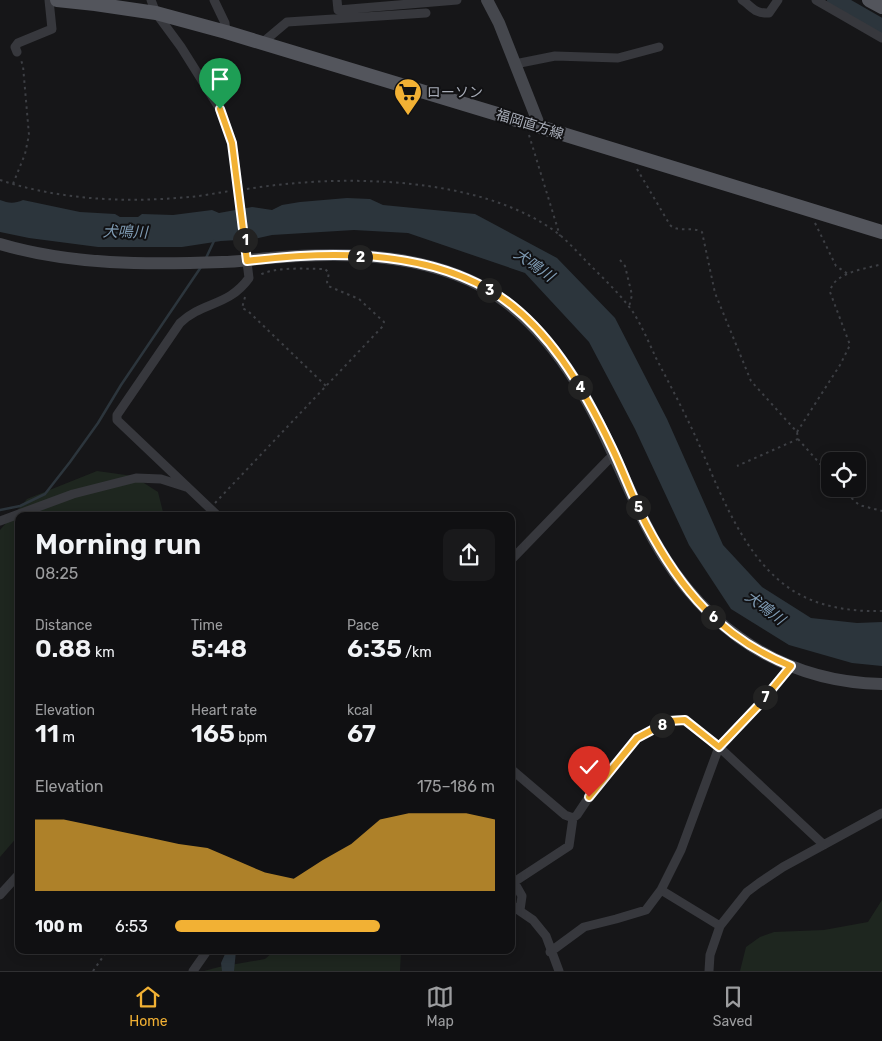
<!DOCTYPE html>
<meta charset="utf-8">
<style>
:root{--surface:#101012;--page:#19191b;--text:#f1f3f6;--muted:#9c9d9f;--line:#303032;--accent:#f2b134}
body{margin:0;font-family:Rubik,"Noto Sans JP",sans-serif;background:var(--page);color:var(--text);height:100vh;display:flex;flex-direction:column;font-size:19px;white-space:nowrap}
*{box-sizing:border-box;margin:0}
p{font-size:16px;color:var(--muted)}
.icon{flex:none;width:28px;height:28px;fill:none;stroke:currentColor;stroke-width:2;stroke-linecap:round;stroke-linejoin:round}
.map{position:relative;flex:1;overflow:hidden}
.details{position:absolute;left:15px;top:512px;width:500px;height:442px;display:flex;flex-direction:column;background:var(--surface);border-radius:10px;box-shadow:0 2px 12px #0003,0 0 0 1px var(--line)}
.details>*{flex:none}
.tools{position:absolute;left:821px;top:452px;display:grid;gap:10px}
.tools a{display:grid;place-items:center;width:45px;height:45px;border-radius:10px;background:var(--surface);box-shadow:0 2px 12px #0003,0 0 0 1px var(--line);font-size:25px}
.pin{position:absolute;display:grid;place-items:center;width:42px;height:42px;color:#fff;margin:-51px -21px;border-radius:50% 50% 50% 0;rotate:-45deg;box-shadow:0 0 5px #0007}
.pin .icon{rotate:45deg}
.km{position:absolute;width:25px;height:25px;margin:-12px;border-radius:50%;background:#222;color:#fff;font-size:14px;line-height:25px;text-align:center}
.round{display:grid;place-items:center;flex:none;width:52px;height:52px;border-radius:10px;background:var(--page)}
.head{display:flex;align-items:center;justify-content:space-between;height:85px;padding:0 20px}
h1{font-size:28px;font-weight:600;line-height:38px}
.figures{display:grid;grid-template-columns:repeat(3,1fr);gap:8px;height:85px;padding:5px 20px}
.figures div{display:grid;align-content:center}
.figures b{font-size:25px;font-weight:600}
.figures small{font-size:14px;font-weight:400}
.figures p{font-size:14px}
.chart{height:140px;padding:10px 20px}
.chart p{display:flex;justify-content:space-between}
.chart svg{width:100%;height:90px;margin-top:5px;fill:var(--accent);opacity:.7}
ul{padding:0 20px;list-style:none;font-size:16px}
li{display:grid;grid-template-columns:80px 60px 1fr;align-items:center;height:38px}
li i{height:12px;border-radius:6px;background:var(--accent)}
.tab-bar{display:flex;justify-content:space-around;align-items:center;height:70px;border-top:1px solid var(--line);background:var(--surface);font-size:14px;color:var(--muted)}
.tab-bar a{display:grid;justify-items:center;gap:2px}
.tab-bar .selected{color:var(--accent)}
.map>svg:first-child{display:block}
.green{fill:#1e261f}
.water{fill:#2c353c}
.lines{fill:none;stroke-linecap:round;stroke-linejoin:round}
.stream{stroke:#2c353c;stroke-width:2.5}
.river{stroke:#2c353c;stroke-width:16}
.path{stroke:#3d3f44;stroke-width:2;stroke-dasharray:2.5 4;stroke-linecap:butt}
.street{stroke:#37383d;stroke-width:9}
.secondary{stroke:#45474d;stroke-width:12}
.primary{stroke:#53555c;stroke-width:14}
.route-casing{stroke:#fff;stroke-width:10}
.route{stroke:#f2b134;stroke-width:6}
.labels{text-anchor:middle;stroke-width:4;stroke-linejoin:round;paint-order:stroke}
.poi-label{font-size:14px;fill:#a8adb8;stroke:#111113;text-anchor:start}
.street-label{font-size:14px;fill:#a8adb8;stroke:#111113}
.water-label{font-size:15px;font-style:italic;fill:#7f9bb3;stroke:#111113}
</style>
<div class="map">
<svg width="882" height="971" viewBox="0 0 882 971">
<rect width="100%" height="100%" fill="#161618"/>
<!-- green -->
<path class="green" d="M 97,471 L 133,476 L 158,492 L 164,516 L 19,516 L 19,835 L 0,857 L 0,530 L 27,499 Z
M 882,900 L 882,971 L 740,971 L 746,947 L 760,937 L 774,932 L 824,930 L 868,922 Z
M 274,951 L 401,951 L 400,971 L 204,971 L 219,967 L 265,959 Z"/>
<!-- water -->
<path class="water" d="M 347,198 L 370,199 L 383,205 L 475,214 L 557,258 L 615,318 L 667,419 L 723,545 L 762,587 L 811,618 L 857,623 L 882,622 L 882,666 L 852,663 L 789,645 L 731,609 L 689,545 L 635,429 L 589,342 L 525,273 L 408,233 L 354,230 L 272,235 L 254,239 L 221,241 L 182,247 L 98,247 L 29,238 L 0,232 L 0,200 C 8,203 14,204 23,200 L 80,212 L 115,214 L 120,217 L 138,217 L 142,214 L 173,215 L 212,210 L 219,213 L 252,207 L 272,210 L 282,205 L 300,202 Z
M 224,951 L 236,951 L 234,971 L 222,971 L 221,963 L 225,954 Z"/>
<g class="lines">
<!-- stream -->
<path class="stream" d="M 206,258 L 214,241
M 0,510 L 20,506 L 45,494 L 70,462 L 98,423 L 121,385 L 201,267"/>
<!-- river -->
<path class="river" d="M 835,0 L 882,27"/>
<!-- path -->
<path class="path" d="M 529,135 L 560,236
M 637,169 L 670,225 C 678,233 692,226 702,232 L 715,293 L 751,381 L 797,432 L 798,439 L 737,466
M 0,180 C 60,200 126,203 189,197 C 202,196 216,193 230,191
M 13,184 L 25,154 L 29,135 L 23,66 L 21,60
M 247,189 C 339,174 478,175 556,232 C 569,242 579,254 590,265 C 605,280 621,295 633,312 C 642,326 649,343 656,358 C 670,385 685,413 698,442 C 720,492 744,559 792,590 C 818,607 852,612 882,611
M 815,223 L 836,266 L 848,274
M 620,260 L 625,266 L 632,295 L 629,307
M 245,297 L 242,308 L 248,311 L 326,386
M 797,432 L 840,365 L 850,345 L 830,292 C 833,272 866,269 882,264
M 798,439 L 830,475
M 842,489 L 859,505 L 882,511
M 215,503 L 383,326 L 384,322 L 359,299 L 328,286 L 327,282 L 329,273 L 325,269 C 306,269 274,266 258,276
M 93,971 L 107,951"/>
<!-- street -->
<path class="street" d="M 151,0 L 156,13 L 181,47 L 220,109 L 232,143 L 249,278 C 228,307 203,301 180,323 L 117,415 L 117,420 L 218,516
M 214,0 L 225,23 L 226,32
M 337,0 L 338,10 L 457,0
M 742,0 C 752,6 754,14 769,13 L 778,0
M 816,0 L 882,38
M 262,43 L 287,22 L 426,13
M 17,52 L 15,47 L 18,43 L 52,29 L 49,0
M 515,64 L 555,56 L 618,58 L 659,47
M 0,521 L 73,494 L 136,478 L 161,479 L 186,487
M 511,560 L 609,459 L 616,456
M 511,769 L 565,815 L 573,818 L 577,815 L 589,797 L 637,738 L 669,721 L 677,720 L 685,721 L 719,747 L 824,845
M 661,890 L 720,926
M 0,895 L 19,874
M 511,905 L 533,920 L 546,936 L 559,971
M 520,910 L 522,896 L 514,882 L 569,846 L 573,818
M 550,952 L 584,927 L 616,919 L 646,910 L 661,890 L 681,850 L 719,747 L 757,706 L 791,666
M 193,971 L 207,951
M 709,971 L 710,955 L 720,926 L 747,892 L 759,883 L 783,867 L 882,813"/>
<!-- secondary -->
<path class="secondary" d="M 487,0 L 499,23 L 540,127
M 0,244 C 71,265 148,265 222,262 C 238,262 254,259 270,258 C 348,251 442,253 506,302 C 580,360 605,440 644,521 C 691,617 772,682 882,684"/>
<!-- primary -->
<path class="primary" d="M 57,0 L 95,4 L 156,13 L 226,32 L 540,127 L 882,232
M 869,0 L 882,7"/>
</g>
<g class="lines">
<!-- route casing -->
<g class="route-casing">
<path id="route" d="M 220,109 L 232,143 L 247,261 C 325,251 417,249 488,289 C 547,323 584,389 612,448 C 624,473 633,499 646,524 C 680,589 721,638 791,666 L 758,706 L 719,747 L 685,720 L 669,721 L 637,738 L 589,797"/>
</g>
<!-- route -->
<use href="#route" class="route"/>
</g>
<!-- icons -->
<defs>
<g id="supermarket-pin" transform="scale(1.4375)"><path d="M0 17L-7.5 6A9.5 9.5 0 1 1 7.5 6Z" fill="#f2b134" stroke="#111113"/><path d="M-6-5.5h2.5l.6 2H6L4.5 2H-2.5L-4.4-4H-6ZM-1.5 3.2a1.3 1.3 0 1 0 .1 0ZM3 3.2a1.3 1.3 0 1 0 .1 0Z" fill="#111"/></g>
</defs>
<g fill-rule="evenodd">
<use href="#supermarket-pin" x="408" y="92"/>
</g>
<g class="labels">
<!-- poi labels -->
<g class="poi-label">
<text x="427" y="97">ローソン</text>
</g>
<!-- street labels -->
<g class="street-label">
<text transform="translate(530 124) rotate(17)" y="5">福岡直方線</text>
</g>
<!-- water labels -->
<g class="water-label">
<text transform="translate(125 232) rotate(1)" y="5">犬鳴川</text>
<text transform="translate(534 265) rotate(35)" y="5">犬鳴川</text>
<text transform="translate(765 608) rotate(37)" y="5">犬鳴川</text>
</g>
</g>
</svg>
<div class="tools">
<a><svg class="icon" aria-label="locate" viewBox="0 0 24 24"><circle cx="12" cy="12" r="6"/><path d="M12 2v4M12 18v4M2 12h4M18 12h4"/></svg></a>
</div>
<div class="pin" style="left:220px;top:109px;background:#1e9e55"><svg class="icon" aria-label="arrive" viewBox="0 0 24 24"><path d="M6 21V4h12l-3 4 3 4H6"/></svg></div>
<div class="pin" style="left:589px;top:797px;background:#d93025"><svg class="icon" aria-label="check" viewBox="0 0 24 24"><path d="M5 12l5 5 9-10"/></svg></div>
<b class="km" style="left:245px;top:240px">1</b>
<b class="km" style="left:360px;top:257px">2</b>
<b class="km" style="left:489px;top:290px">3</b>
<b class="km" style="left:580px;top:387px">4</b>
<b class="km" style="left:638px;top:507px">5</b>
<b class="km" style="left:713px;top:617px">6</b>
<b class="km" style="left:765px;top:697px">7</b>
<b class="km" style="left:662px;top:725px">8</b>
<section class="details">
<div class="head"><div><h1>Morning run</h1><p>08:25</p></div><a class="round"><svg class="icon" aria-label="share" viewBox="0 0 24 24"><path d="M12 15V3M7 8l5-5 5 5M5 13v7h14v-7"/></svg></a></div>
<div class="figures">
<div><p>Distance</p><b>0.88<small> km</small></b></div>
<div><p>Time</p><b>5:48</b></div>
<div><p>Pace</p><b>6:35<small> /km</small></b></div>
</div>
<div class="figures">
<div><p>Elevation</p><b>11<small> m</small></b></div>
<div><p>Heart rate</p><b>165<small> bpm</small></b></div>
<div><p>kcal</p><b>67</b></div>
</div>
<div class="chart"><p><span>Elevation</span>175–186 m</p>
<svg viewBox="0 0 160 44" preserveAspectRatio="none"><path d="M0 44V9L10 9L20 12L30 15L40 18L50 21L60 23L70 29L80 35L90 38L100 29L110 21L120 9L130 6L140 6L150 6L160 9V44z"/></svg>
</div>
<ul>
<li><b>100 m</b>6:53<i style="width:64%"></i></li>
</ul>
</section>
</div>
<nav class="tab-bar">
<a class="selected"><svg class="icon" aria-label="home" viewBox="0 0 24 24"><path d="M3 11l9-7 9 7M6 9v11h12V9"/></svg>Home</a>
<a><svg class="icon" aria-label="map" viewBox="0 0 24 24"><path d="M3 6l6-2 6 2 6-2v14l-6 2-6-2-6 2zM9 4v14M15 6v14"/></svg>Map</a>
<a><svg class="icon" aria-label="saved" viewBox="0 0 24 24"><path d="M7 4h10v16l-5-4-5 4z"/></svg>Saved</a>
</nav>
